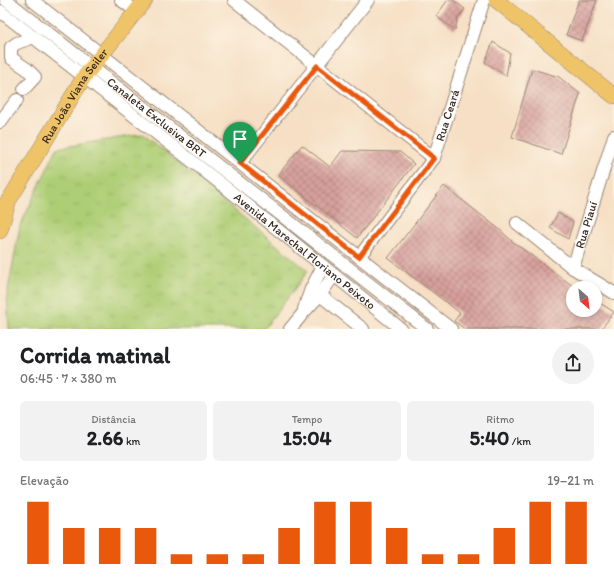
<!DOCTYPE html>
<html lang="pt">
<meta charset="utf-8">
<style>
:root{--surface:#fff;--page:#f2f2f2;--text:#202124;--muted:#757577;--accent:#ea580c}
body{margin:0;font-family:Itim,sans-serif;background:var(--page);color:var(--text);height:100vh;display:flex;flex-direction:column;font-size:15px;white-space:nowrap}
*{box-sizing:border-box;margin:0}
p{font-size:13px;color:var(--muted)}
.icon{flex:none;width:22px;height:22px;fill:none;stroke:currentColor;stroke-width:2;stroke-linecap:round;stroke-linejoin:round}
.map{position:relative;height:329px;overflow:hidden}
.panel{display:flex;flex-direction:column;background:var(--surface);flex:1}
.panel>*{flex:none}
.needle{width:26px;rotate:152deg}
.controls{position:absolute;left:566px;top:281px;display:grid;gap:8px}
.controls a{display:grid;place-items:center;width:36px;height:36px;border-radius:50%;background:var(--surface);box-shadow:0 2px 6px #0003;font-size:20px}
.pin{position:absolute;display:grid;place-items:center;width:34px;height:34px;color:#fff;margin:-41px -17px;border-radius:50% 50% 50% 0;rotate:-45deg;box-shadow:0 0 4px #0007}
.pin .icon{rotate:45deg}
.round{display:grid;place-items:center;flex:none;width:42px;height:42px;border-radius:21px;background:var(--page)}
.summary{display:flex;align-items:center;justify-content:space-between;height:68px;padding:0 20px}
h1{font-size:22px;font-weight:700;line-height:30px}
.stats{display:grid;grid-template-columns:repeat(3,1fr);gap:6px;height:68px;padding:4px 20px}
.stats div{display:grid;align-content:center;border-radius:6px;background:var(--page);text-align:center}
.stats b{font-size:20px;font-weight:700}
.stats small{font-size:11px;font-weight:400}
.stats p{font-size:11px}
.chart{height:112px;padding:8px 20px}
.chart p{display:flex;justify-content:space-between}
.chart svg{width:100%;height:72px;margin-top:4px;stroke:var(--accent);stroke-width:6}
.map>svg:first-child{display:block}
.grass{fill:url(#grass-tufts);stroke:#747c4a}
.building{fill:url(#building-cross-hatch)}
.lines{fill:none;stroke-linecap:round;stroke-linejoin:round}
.minor-casing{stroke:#988471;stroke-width:14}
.major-casing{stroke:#988471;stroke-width:16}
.minor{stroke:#fff;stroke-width:12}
.major{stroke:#efc469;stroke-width:15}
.route-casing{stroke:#fff;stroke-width:8}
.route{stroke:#ea580c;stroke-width:5}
.labels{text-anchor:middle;stroke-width:3;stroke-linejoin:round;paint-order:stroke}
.street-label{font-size:12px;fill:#3b2a1e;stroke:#fcf5e5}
</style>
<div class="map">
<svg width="614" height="329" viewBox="0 0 614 329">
<defs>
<pattern id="grass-tufts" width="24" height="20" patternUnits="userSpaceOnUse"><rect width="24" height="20" fill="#aece75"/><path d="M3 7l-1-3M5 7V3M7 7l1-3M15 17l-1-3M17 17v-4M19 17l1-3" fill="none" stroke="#97b165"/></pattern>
<pattern id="building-cross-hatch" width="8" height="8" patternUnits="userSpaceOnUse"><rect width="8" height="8" fill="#d7a09c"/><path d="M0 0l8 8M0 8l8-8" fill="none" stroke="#b0837f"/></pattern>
</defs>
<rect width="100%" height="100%" fill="#fcf5e5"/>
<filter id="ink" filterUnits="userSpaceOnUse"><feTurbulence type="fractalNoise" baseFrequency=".025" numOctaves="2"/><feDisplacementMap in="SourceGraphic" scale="8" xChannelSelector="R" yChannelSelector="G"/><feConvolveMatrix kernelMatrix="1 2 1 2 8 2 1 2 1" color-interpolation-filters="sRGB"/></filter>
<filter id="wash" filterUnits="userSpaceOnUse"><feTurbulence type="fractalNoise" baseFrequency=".012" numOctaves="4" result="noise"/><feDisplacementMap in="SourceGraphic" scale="16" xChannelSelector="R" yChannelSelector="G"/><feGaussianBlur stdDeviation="0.9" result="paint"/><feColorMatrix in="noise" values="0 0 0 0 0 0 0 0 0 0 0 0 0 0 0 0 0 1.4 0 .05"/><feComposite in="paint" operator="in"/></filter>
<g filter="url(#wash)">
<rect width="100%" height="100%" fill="#f6dfc4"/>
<!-- grass -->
<path class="grass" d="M 143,134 L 308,271 L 264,329 L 9,329 L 7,295 L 20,226 L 57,148 Z"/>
<g id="blocks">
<!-- building -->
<path class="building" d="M 448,0 L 453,0 L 465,9 L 458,18 L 455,30 L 436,16 Z
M 579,0 L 597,0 L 582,41 L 566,35 Z
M 493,42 L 510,53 L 506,76 L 485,62 Z
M 532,69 L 559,77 L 580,94 L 561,154 L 512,137 Z
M 302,145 L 330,167 L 342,151 L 400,152 L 414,164 L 357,238 L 278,175 Z
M 444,186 L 499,229 L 513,242 L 573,286 L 573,310 L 595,310 L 595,300 L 614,312 L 601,329 L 465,329 L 454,321 L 460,313 L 388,258 Z
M 558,213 L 573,222 L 568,239 L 550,228 Z"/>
</g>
</g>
<g filter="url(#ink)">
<use href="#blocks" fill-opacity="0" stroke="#988471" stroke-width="1"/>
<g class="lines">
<!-- minor casing -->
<g class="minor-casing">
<g id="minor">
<path id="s1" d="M 6,0 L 427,329"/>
<path d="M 32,0 L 451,329"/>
<path d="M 121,0 L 136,11"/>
<path d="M 234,0 L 434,158"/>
<path id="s2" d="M 0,11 L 225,187 L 401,329"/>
<path d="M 24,89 L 35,77 L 27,69 L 11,58 L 11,47 L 17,43 L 34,37"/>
<path d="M 0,122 L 17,100"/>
<path d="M 240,163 L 368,0"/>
<path d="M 517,223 L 573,268 L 614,293"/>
<path id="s3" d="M 359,257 L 434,158 L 484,0"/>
<path id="s4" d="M 573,268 L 614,136"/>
<path d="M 320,295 L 363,329"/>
<path d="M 304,309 L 311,289 L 323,266"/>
<path d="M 290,329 L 304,312 L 320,295 L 334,275"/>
</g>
</g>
<!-- major casing -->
<g class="major-casing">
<g id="major">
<path d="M 496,0 L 614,96"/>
<path id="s5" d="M 0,212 L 11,197 L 84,77 L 145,0"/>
<path d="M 0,231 L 8,203"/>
</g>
</g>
<!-- minor -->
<use href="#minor" class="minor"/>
<!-- major -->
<use href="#major" class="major"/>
</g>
</g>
<g class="lines" filter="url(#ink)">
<!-- route casing -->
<g class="route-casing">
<path id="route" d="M 317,66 L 434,158 L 359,257 L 240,163 Z"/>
</g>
<!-- route -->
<use href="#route" class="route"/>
</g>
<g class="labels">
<!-- street labels -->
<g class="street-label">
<text dy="4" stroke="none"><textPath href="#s5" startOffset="138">Rua João Viana Seiler</textPath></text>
<text dy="4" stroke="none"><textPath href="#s3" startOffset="169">Rua Ceará</textPath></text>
<text dy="4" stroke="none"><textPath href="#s1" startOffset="191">Canaleta Exclusiva BRT</textPath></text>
<text dy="4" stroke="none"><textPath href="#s4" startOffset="45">Rua Piauí</textPath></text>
<text dy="4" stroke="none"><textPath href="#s2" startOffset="388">Avenida Marechal Floriano Peixoto</textPath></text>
</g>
</g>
</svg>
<div class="controls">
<a><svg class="needle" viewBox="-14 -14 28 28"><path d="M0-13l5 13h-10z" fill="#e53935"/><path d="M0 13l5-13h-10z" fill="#757577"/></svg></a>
</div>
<div class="pin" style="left:240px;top:163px;background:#1e9e55"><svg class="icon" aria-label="arrive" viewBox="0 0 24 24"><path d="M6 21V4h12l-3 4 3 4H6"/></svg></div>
</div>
<section class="panel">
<div class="summary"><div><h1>Corrida matinal</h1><p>06:45 · 7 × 380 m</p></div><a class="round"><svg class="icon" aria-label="share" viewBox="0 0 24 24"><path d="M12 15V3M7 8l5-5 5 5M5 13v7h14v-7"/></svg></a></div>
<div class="stats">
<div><p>Distância</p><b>2.66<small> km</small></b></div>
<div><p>Tempo</p><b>15:04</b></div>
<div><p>Ritmo</p><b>5:40<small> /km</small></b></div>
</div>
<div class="chart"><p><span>Elevação</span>19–21 m</p>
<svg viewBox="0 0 160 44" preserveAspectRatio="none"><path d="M5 44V6M15 44V22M25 44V22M35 44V22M45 44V38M55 44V38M65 44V38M75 44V22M85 44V6M95 44V6M105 44V22M115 44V38M125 44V38M135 44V22M145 44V6M155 44V6"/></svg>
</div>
</section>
